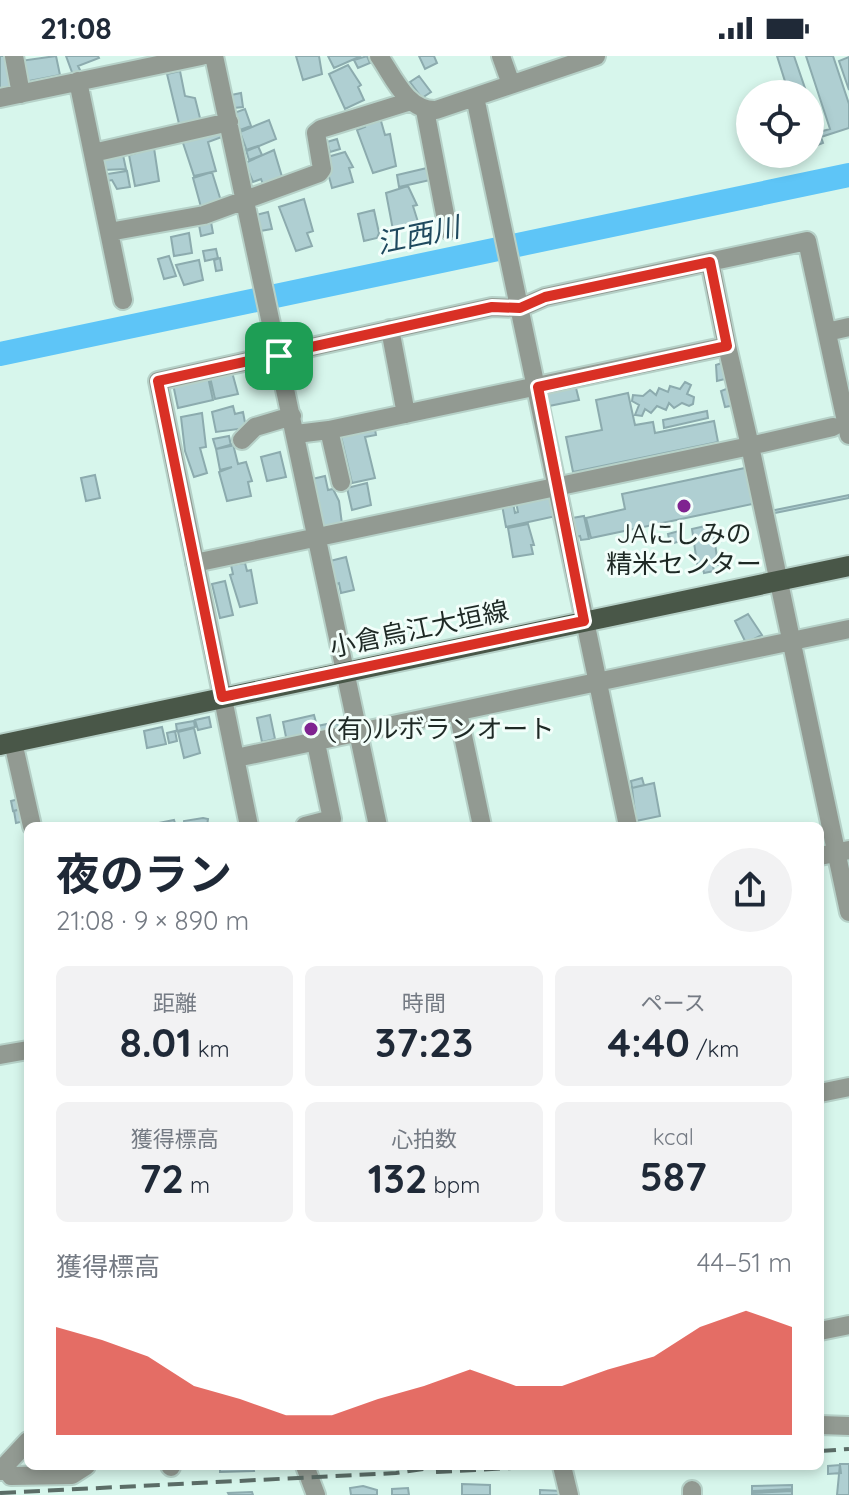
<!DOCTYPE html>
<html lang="ja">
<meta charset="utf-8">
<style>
:root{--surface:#fff;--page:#f2f2f3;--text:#1f2937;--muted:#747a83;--accent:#d93025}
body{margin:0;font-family:Quicksand,"Noto Sans JP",sans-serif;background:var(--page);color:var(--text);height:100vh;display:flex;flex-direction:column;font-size:30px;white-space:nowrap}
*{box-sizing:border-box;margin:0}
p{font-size:26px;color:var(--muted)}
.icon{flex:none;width:44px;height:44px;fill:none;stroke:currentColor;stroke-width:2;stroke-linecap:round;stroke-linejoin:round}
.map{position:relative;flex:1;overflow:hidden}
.panel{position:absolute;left:24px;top:766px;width:800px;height:648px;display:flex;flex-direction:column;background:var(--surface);border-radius:12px;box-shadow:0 4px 12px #0003}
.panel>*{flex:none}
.controls{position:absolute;left:736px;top:24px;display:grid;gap:16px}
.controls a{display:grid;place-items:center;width:88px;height:88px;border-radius:50%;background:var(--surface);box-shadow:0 4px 12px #0003;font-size:40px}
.pin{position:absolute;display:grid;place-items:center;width:68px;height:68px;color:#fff;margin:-34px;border-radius:16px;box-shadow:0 4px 12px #0006}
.round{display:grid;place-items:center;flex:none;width:84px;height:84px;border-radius:42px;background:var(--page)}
.head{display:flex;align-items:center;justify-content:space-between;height:136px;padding:0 32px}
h1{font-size:44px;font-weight:700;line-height:60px}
.stats{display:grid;grid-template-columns:repeat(3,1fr);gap:12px;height:136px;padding:8px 32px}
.stats div{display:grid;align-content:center;border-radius:12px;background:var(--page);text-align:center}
.stats b{font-size:40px;font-weight:700}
.stats small{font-size:22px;font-weight:400}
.stats p{font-size:22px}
.chart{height:224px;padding:16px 32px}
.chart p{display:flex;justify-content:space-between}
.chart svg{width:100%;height:144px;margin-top:8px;fill:var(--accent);opacity:.7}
.status{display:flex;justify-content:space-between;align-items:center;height:56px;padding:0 40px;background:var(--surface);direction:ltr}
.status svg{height:22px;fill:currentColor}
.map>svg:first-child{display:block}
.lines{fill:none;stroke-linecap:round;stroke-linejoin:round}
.river{stroke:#5ec5f7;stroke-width:24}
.building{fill:#afcfd2;stroke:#8cabae;stroke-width:2}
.minor-casing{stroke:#b6d1c8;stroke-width:22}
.major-casing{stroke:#b6d1c8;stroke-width:24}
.minor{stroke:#929a92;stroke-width:18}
.major{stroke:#495748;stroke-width:20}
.rail{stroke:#5b6d67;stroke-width:4;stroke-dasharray:16 8;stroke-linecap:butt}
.route-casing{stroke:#fff;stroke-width:16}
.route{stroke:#d93025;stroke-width:10}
.poi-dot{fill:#7f2390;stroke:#f2fefa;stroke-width:3}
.labels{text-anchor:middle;stroke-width:6;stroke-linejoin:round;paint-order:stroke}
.poi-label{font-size:26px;fill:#1e2925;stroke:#f2fefa}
.street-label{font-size:26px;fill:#1e2925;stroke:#f2fefa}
.water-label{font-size:28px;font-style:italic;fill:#1e495e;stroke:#f2fefa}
</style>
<div class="status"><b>21:08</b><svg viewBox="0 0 49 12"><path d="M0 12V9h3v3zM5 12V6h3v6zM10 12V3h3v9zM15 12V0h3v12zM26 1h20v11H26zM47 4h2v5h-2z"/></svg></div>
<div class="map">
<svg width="849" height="1439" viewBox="0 0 849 1439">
<rect width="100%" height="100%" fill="#d7f6ec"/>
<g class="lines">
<!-- river -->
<path class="river" d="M 0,298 L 849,119"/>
</g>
<!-- building -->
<path class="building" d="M 0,0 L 6,0 L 13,30 L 0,33 Z
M 56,0 L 60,19 L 24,26 L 20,5 Z
M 66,0 L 98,0 L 99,2 L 78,10 L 81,16 L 73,19 Z
M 296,0 L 319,0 L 322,18 L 303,24 Z
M 328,0 L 361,0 L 334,12 Z
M 367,0 L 370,7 L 358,12 L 354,4 Z
M 419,0 L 434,0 L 437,7 L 425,13 Z
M 777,0 L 794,0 L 807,38 L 789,38 Z
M 806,0 L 833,0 L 849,48 L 849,72 L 821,81 L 823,87 L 810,92 L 810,48 L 819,76 L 830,73 Z
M 849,1 L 849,34 L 839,5 Z
M 348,9 L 361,29 L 358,31 L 364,44 L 345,53 L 329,18 Z
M 180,15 L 185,40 L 195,42 L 202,70 L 181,76 L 167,18 Z
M 419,20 L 431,36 L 422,42 L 410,26 Z
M 241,37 L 243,51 L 234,52 L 231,39 Z
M 245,53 L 251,70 L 240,74 L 234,57 Z
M 379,58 L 385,79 L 390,78 L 396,110 L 373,117 L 357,74 L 365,71 L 362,63 Z
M 269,64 L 276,83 L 247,95 L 240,76 Z
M 225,71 L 227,79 L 208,86 L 216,115 L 194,120 L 182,84 Z
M 337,83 L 340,93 L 330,96 L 327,86 Z
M 258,90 L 262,99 L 249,104 L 246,94 Z
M 154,92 L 159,125 L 135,130 L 129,99 Z
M 274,94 L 283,124 L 264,131 L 261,123 L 253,126 L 245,107 Z
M 345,96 L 353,111 L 349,112 L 353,126 L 332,132 L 324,102 Z
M 123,99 L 126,113 L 103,114 L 100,103 Z
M 427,112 L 430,124 L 399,131 L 397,119 Z
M 127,115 L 130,131 L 117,133 L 112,124 L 102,126 L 101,119 Z
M 212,116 L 221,145 L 201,151 L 193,122 Z
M 408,130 L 417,149 L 413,150 L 418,166 L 393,174 L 386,137 Z
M 304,143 L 313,175 L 307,177 L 312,190 L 296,195 L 279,151 Z
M 374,154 L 379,177 L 377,182 L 364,185 L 358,158 Z
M 268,156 L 272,173 L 260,175 L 256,159 Z
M 211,166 L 213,177 L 201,180 L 199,169 Z
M 189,177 L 192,197 L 174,200 L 171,181 Z
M 216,193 L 218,202 L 205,205 L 203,195 Z
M 169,200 L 176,220 L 164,223 L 158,203 Z
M 220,202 L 222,214 L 216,215 L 214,204 Z
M 199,204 L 203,224 L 184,229 L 176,209 Z
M 725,306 L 725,323 L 717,325 L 716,309 Z
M 232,316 L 238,338 L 215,343 L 210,321 Z
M 208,321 L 213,344 L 178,352 L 173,328 Z
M 685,326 L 691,329 L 687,338 L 694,341 L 693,348 L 689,350 L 682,347 L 674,352 L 669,347 L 666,354 L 657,350 L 651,357 L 645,353 L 642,360 L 635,359 L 639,349 L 632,345 L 633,339 L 643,340 L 650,334 L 656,339 L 659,332 L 668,336 L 670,330 L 680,333 Z
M 575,328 L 579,344 L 549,350 L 546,334 Z
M 731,331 L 735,349 L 725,351 L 721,335 Z
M 628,337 L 635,369 L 653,366 L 655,377 L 714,365 L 718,386 L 573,416 L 566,381 L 602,374 L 596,344 Z
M 233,350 L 235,358 L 243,356 L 246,372 L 216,376 L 212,356 Z
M 707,355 L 708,362 L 664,372 L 663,364 Z
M 202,357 L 206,391 L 200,392 L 207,417 L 194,421 L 185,395 L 181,361 Z
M 374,368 L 376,379 L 365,381 L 375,422 L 352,427 L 340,376 Z
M 229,380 L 231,390 L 216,393 L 213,383 Z
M 233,388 L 238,408 L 246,406 L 252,425 L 248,426 L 251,440 L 227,445 L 219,416 L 232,411 L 220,414 L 216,393 Z
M 280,396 L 286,421 L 267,425 L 261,401 Z
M 745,412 L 746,416 L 750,415 L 757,447 L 591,482 L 586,462 L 625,453 L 622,438 Z
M 95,419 L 100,442 L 86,445 L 81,422 Z
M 325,420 L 328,434 L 333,433 L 339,445 L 342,468 L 320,473 L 308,424 Z
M 367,427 L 371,449 L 352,454 L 347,432 Z
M 551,438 L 556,460 L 506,471 L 502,449 L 513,447 L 515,457 L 518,456 L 516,446 Z
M 849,439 L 849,442 L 770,458 L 770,455 Z
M 584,460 L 589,483 L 581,484 L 580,480 L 576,481 L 572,462 Z
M 528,468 L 534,489 L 531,489 L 533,498 L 513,501 L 508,472 Z
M 714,468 L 720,486 L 715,487 L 718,509 L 713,510 L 714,515 L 704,517 L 703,513 L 698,514 L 692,473 Z
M 679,475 L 681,485 L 670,488 L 668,478 Z
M 346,501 L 354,534 L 341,537 L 339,527 L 334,529 L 330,505 Z
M 245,507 L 247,515 L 251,514 L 257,547 L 240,551 L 230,519 L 233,518 L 231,509 Z
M 225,525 L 233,559 L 220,562 L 212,528 Z
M 748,558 L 762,579 L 746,587 L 735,565 Z
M 270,659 L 275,683 L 262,686 L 257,662 Z
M 314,659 L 317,670 L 337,666 L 339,675 L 287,686 L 283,666 Z
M 209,661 L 211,671 L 198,674 L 195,664 Z
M 194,665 L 195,671 L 177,675 L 176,668 Z
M 162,671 L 166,688 L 147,692 L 144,675 Z
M 194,672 L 200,697 L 184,702 L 178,676 Z
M 175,675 L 177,685 L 169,687 L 167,677 Z
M 642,722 L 644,729 L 632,732 L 631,725 Z
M 654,727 L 660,760 L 636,765 L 632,732 Z
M 19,743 L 21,753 L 13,755 L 11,745 Z
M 21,753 L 24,765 L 16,767 L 14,755 Z
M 203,762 L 208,763 L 207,770 L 184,770 L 184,765 Z
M 174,764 L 176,770 L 155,770 L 154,768 Z
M 840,1408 L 849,1408 L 849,1439 L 837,1439 Z
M 840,1409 L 841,1417 L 828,1418 L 828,1410 Z
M 220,1410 L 253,1410 L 254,1415 L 220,1416 Z
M 462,1428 L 490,1429 L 490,1439 L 462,1439 Z
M 792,1429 L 792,1433 L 752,1435 L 752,1430 Z
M 363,1430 L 377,1434 L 377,1439 L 351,1439 L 350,1432 Z
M 408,1432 L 409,1439 L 392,1439 L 392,1433 Z
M 540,1434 L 562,1435 L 562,1439 L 540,1439 Z
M 792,1435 L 792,1439 L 752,1439 L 752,1437 Z
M 252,1436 L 253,1439 L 229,1439 L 228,1437 Z"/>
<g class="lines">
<!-- minor casing -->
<g class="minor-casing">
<path id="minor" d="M 14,0 L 21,38
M 214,0 L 378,770
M 379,0 C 394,22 407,55 436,54 L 596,0
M 501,0 L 511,28
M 78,25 L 123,244
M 475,41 L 628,770
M 0,42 L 201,0
M 425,54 L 448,174
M 93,97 L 229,66
M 109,176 L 204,159 L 319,117 L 322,113 L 316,77 L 321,73 L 411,45
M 390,273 L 406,358
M 827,276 L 849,271
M 727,290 L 750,390 L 833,371
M 329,374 L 727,290 L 710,206
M 296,378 L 329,374 L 341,426
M 242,384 L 255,371 L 292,360
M 195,507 L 750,390 L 849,856
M 458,656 L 482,770
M 13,686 L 32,770
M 236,702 L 849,573
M 249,770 L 158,325 L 492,251 L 520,252 L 545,241 L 807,185 L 849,379
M 305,770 L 332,763 L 316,687
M 820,800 L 849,794
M 0,999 L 28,994
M 820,1037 L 849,1031
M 820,1275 L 849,1269
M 820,1369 L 849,1370
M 170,1410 L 171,1411
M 305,1410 L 316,1439
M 562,1410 L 569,1439
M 6,1412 L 11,1420 L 72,1419 L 86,1410
M 0,1415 L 28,1385
M 692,1434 L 692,1439"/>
</g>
<!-- major casing -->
<g class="major-casing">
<path id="major" d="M 0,689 L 849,510"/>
</g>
<!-- minor -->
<use href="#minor" class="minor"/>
<!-- major -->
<use href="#major" class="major"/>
<!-- rail -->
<path class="rail" d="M 820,1395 L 849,1393
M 436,1416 L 549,1410
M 0,1437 L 396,1417 L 445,1410"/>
</g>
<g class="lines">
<!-- route casing -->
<g class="route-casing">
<path id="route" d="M 710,206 L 727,290 L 538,331 L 584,565 L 222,641 L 158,325 L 492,251 L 520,252 L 545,241 Z"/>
</g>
<!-- route -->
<use href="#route" class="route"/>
</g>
<!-- markers -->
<g class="poi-dot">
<circle cx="684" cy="450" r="8"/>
<circle cx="311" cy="673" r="8"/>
</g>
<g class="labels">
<!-- poi labels -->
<g class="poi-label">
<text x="684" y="487">JAにしみの<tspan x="684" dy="30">精米センター</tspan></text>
<text x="327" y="682" text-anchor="start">(有)ルボランオート</text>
</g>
<!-- street labels -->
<g class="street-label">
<text transform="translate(419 573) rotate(-12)" y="9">小倉烏江大垣線</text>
</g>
<!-- water labels -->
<g class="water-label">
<text transform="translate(418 179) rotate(-12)" y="10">江西川</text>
</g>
</g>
</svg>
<div class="controls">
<a><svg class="icon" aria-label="locate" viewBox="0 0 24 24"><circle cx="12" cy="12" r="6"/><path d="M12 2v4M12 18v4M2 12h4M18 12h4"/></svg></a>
</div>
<div class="pin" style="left:279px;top:300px;background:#1e9e55"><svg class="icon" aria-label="arrive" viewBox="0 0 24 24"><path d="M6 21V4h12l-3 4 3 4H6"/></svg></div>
<section class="panel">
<div class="head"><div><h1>夜のラン</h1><p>21:08 · 9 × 890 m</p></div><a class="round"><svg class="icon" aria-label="share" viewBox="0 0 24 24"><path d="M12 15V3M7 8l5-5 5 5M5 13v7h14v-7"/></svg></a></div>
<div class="stats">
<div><p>距離</p><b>8.01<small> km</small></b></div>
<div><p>時間</p><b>37:23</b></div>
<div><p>ペース</p><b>4:40<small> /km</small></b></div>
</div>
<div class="stats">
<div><p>獲得標高</p><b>72<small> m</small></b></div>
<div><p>心拍数</p><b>132<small> bpm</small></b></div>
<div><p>kcal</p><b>587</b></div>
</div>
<div class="chart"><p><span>獲得標高</span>44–51 m</p>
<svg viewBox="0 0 160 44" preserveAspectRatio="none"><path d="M0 44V11L10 15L20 20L30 29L40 33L50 38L60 38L70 33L80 29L90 24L100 29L110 29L120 24L130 20L140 11L150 6L160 11V44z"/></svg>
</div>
</section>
</div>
